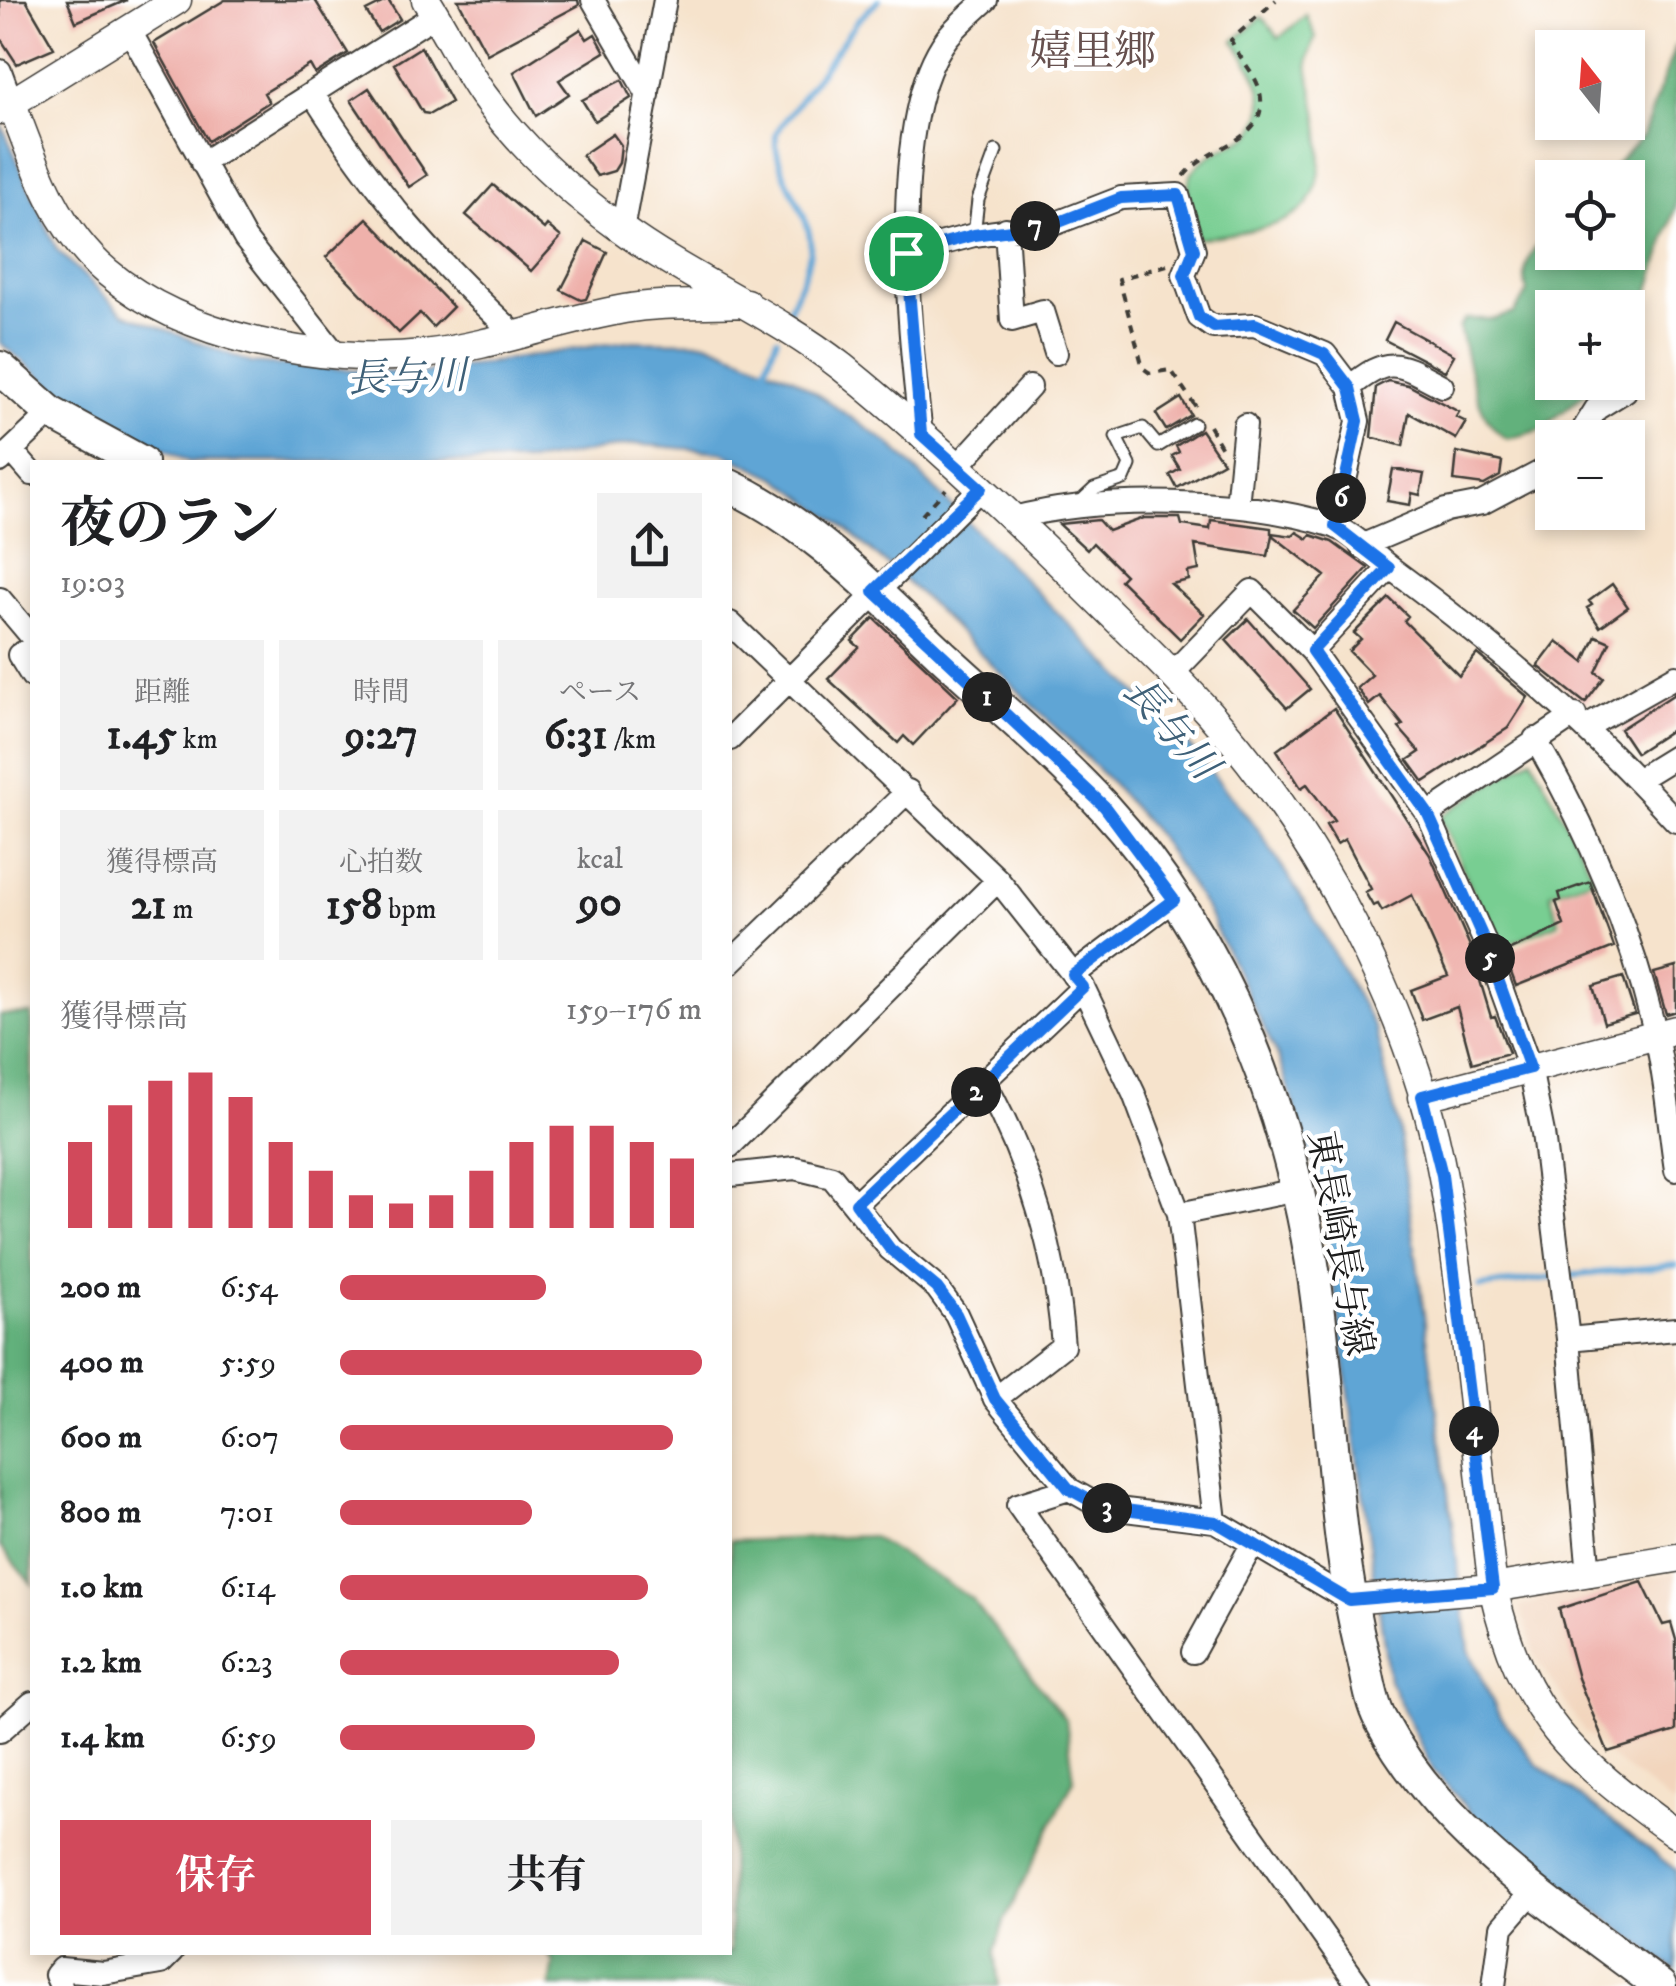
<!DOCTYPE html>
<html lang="ja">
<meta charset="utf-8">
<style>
:root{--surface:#fff;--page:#f2f2f2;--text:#202124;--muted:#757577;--accent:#d1495b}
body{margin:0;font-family:"IM FELL DW Pica","Noto Serif JP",serif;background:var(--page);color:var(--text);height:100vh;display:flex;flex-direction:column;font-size:38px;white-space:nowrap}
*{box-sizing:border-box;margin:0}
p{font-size:32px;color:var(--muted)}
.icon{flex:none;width:55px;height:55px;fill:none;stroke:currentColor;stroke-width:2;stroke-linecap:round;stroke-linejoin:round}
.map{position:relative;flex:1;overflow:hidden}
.details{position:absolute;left:30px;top:460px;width:702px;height:1495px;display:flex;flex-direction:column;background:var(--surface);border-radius:0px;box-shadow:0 5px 15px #0003}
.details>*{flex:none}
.needle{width:65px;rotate:343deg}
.buttons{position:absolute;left:1535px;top:30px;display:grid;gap:20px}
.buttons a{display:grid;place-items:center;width:110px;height:110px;border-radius:0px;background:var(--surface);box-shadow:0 5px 15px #0003;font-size:50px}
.pin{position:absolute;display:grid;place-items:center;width:85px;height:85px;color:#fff;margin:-42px;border:5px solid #fff;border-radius:50%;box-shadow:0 2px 10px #0007}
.km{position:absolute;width:50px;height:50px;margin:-25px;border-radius:50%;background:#222;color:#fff;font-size:28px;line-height:50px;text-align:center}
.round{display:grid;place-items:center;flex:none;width:105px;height:105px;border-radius:0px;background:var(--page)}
.summary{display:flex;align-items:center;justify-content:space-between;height:170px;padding:0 30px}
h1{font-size:55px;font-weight:700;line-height:75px}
.figures{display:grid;grid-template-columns:repeat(3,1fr);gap:15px;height:170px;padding:10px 30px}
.figures div{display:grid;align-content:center;border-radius:0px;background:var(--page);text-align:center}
.figures b{font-size:42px;font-weight:700}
.figures small{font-size:28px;font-weight:400}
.figures p{font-size:28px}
.chart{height:280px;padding:20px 30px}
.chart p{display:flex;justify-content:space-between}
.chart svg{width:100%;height:180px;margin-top:10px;stroke:var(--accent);stroke-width:6}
.primary-button{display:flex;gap:20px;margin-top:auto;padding:20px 30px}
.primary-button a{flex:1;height:115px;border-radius:0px;background:var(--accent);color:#fff;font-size:40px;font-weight:700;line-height:115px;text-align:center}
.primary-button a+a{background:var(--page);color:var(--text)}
ul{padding:0 30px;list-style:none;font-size:32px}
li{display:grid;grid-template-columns:160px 120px 1fr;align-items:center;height:75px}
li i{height:25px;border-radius:12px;background:var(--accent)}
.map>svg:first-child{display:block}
.built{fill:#f2d5bd}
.green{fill:#78ce92;stroke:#4a7557;stroke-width:2.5}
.forest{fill:#62b17c;stroke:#3f664c;stroke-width:2.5}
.water{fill:#5fa5d5;stroke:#3e6078;stroke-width:2.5}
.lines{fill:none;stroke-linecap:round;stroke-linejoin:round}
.stream{stroke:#5fa5d5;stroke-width:6}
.building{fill:#efb1ab}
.service-casing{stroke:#3d3a36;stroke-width:15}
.minor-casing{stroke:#3d3a36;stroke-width:26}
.tertiary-casing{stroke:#3d3a36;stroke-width:31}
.primary-casing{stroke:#3d3a36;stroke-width:36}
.path{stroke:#3d3a36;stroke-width:4;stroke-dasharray:8 8;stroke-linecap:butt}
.service{stroke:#fff;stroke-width:11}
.minor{stroke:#fff;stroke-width:22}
.tertiary{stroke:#fff;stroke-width:28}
.primary{stroke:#fff;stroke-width:32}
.route-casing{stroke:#fff;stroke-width:20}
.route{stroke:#1a73e8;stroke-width:12}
.labels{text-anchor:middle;stroke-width:9;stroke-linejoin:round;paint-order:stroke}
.street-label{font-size:38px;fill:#1c1c1c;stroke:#fff}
.water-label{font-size:40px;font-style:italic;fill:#3e6078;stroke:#fff}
.quarter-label{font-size:42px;fill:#66504e;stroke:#fff}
</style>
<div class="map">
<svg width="1676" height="1986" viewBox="0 0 1676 1986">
<rect width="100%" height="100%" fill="#fff"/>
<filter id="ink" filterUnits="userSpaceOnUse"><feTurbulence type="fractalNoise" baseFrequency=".01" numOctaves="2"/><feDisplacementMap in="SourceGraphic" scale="20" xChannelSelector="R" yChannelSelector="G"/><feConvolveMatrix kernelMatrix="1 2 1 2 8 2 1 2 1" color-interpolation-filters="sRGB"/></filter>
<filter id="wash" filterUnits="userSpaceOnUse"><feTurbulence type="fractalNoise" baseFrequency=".0048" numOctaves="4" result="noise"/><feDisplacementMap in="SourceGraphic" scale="40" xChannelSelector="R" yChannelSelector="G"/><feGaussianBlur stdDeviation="2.25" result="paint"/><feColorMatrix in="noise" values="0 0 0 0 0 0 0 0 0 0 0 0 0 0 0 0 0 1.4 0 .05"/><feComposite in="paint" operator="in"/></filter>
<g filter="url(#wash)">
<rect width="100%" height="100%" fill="#f6e3cc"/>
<!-- built -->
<path class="built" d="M 1676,1573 L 1676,1806 L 1611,1758 L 1583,1730 L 1536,1657 L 1520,1608 L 1561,1592 Z"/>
<!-- green -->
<path class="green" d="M 1306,15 L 1316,37 C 1301,65 1312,82 1317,111 C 1335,224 1290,225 1197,239 C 1177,168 1188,165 1251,135 C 1276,100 1254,71 1234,41 L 1262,17 L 1279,38 Z
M 1532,758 L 1595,878 L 1550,893 L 1559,923 L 1498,948 L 1440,817 Z"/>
<!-- forest -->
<path class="forest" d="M 1676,44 L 1676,205 L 1628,361 L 1628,308 L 1552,308 L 1552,382 L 1598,383 L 1540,430 L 1508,439 C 1475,424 1469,361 1459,328 L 1465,319 L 1495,319 L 1514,313 L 1527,292 C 1519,264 1535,246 1552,226 L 1552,252 L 1628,252 L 1628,178 L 1604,177 L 1643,135 Z
M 32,1014 L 32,1584 L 0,1546 L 0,1015 Z
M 871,1536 L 971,1598 L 1066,1720 L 1074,1779 L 1004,1922 L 995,1951 L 999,1986 L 550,1986 L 554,1963 L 548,1953 L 730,1952 L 730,1541 Z"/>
<!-- water -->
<path class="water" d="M 0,121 L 57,250 L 123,313 L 252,363 L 418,374 L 626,341 L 707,342 L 794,378 L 891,445 L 1188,744 L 1258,829 L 1311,912 L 1375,1029 L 1399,1129 L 1469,1650 L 1498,1713 L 1536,1763 L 1676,1870 L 1676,1971 L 1482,1825 L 1433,1770 L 1389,1680 L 1320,1186 L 1278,1057 L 1206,909 L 1158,836 L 1107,778 L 920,594 L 837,521 L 777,478 L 722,452 L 635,444 L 531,462 L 189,462 L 76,405 L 0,343 Z"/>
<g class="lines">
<!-- stream -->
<path class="stream" d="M 787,314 C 796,291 813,264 810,238 C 804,201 773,172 776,133 L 858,20 L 879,0
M 765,370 L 777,338
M 1568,1276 L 1676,1265
M 1480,1287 L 1555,1277"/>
</g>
<g id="blocks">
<!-- building -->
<path class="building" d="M 0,0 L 26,0 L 54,48 L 17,64 L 0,38 Z
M 67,0 L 127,0 L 76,22 Z
M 225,0 L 315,0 L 348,53 L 315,74 L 310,65 L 264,93 L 269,102 L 208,141 L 154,43 Z
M 388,0 L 400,19 L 379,32 L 366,11 Z
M 458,0 L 578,0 L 579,5 L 487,54 Z
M 581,29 L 587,39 L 595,34 L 605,52 L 559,80 L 569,94 L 536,116 L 514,72 Z
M 421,47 L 451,102 L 430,114 L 423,113 L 394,64 Z
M 622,80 L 631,98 L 595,121 L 582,100 Z
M 369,88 L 427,175 L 409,187 L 351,100 Z
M 613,134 L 621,145 L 619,163 L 614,171 L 597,176 L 582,155 Z
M 493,185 L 544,229 L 547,225 L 561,237 L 531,271 L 466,215 Z
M 367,218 L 453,307 L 433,327 L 420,313 L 399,333 L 326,257 Z
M 586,241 L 607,252 L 586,299 L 581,300 L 561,290 Z
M 1394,322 L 1454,355 L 1445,371 L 1385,340 Z
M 1388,381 L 1408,385 L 1459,412 L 1456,417 L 1466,422 L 1456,439 L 1409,413 L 1403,446 L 1371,437 L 1376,387 Z
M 1181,398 L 1191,415 L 1166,430 L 1156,414 Z
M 1201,430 L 1223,462 L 1177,488 L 1170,475 L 1180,469 L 1172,456 L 1179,452 L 1176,446 Z
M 1457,452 L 1502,462 L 1500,476 L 1484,485 L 1454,481 Z
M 1393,469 L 1424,474 L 1420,495 L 1412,493 L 1410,505 L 1387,501 Z
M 1144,518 L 1180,518 L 1182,525 L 1210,529 L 1211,520 L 1271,528 L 1271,533 L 1293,536 L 1297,532 L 1308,539 L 1311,535 L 1332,542 L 1368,568 L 1313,628 L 1293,610 L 1325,576 L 1272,535 L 1268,556 L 1195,545 L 1199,570 L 1188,572 L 1189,580 L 1171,584 L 1204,614 L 1180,639 L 1120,580 L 1125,575 L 1093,543 L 1087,550 L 1059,524 L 1098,520 L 1108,531 Z
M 1612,584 L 1628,607 L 1600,627 L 1587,608 L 1592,605 L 1589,601 Z
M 1389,598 L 1408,616 L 1404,621 L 1459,676 L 1477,654 L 1528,697 L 1508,728 L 1424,782 L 1408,760 L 1420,752 L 1399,728 L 1403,725 L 1380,696 L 1369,705 L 1357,688 L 1372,675 L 1349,651 L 1361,639 L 1354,633 Z
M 874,618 L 958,697 L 913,745 L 904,736 L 898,743 L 828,679 L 859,647 L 852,641 Z
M 1248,619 L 1310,689 L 1287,708 L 1226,640 Z
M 1596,636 L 1610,642 L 1596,672 L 1604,678 L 1585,703 L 1538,666 L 1557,641 L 1584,662 Z
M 1676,693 L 1676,727 L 1636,753 L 1620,729 Z
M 1334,708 L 1430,855 L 1469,944 L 1491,1017 L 1495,1016 L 1509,1053 L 1472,1063 L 1457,1007 L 1422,1020 L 1411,990 L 1448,976 L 1412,895 L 1382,911 L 1378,904 L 1373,906 L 1365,892 L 1371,889 L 1345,839 L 1337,844 L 1326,825 L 1334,821 L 1307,784 L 1301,788 L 1277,750 Z
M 1590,882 L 1614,947 L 1516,986 L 1504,953 L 1564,925 L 1556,902 L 1561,900 L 1559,893 Z
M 1676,967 L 1676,1011 L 1666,1014 L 1654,973 Z
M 1623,977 L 1635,1014 L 1604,1023 L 1593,986 Z
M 1642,1582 L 1663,1625 L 1671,1623 L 1676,1640 L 1676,1731 L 1608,1752 L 1578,1678 L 1559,1609 Z"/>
</g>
</g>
<g filter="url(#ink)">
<use href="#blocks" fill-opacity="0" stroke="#3d3a36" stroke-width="2.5"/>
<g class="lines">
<!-- service casing -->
<g class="service-casing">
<path id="service" d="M 974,235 L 978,200 L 996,151
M 1079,503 L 1094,489 L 1124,479 L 1130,465 L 1116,437 L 1143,428 L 1158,446 L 1194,424"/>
</g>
<!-- minor casing -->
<g class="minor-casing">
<path id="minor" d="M 593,0 L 648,95
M 129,29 L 245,239 L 334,352
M 0,71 L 11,101
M 312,93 C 375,192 431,257 517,336
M 202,163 L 435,15
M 1006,229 L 1012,320 L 1043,311 L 1056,353
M 622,230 L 665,0
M 906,253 L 974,235 L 1054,224 L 1121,198 L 1178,195 L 1194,250 L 1184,275 L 1199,317 L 1213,327 L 1255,325 L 1325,354 L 1350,387 L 1358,421 L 1335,526
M 1350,387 C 1390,354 1398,363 1442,386
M 921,434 C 909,337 886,119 947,38 C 958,24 973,12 986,0
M 1578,438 L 1596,409 L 1625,391
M 12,451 L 32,474
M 0,461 L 51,413
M 958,466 L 1030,387
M 1237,506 L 1245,425
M 1014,518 C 1101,495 1244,498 1331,525 C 1352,531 1374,556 1392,569 C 1500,649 1585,722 1676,821
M 1361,546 L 1446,510 L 1482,503 L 1552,466
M 0,599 L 32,637
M 730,623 L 998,880 L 1083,987 L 1134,1094 L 1179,1214 L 1215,1521
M 32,648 L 19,655 L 32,676
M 1312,651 L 1389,568
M 1172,674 L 1252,591 L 1312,651 L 1428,814 L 1483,938 L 1530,1068 L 1543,1133 L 1568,1339 L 1589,1575
M 1586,727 L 1676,676
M 730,739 L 981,488
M 1535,739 C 1589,831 1630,929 1655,1032 C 1666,1077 1669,1124 1676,1170
M 1637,780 L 1676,756
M 1428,814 L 1575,715
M 730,963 L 908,791
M 1073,975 L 1174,899
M 985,1083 C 1031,1167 1056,1250 1063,1346 L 995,1399
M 730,1146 L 998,880
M 730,1175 L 795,1168 L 832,1177 L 890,1249 L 937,1288 L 956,1314 L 995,1399 L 1069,1489 L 1101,1507 L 1215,1521 L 1349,1600
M 856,1203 L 1083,987
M 1179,1214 L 1297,1190
M 1568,1339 L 1676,1329
M 1069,1489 L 1018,1505 L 1359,1986
M 1193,1652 L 1253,1543
M 0,1731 L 32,1703
M 61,1986 L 56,1975 L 61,1969 L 103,1973 L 161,1963 L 172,1952
M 1494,1986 L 1502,1927 L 1534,1890"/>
</g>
<!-- tertiary casing -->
<g class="tertiary-casing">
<path id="tertiary" d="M 426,0 C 446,31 462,65 483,95 C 521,147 569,191 620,228 C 691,280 773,313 842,367 C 926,435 1005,509 1081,584 C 1124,627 1169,668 1209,713 C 1318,835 1414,1015 1443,1177 C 1467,1312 1476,1451 1493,1588 C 1522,1716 1573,1759 1676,1834
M 11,101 C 33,161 56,230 107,272 C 185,338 323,365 424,354 C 492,346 557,321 624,309 C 663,302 706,305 746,303
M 0,110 L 177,0
M 1422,1097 L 1676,1030
M 1349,1600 L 1493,1588 L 1676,1558"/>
</g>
<!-- primary casing -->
<g class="primary-casing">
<path id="primary" d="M 0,368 L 51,413 L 141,462
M 730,486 C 811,523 877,594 941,654 C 995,704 1054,753 1104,807 C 1227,941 1296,1127 1318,1305 C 1333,1422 1334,1541 1363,1656 C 1368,1676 1370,1700 1380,1719 C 1442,1836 1556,1907 1660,1986"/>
</g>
<!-- path -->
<path class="path" d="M 1184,176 C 1209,144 1274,141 1259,88 C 1253,70 1238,57 1231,40 L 1276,0
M 1167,265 L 1119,279 L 1143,368 L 1150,373 L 1171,370 L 1198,410
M 1209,426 L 1222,448
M 922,515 L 946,489"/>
<!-- service -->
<use href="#service" class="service"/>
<!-- minor -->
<use href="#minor" class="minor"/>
<!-- tertiary -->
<use href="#tertiary" class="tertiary"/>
<!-- primary -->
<use href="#primary" class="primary"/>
</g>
</g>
<g class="lines" filter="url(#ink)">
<!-- route casing -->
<g class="route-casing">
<path id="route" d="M 1178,195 L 1194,250 L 1184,275 L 1199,317 L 1214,327 L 1255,324 L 1324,354 L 1350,388 L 1358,421 L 1335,526 L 1389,568 L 1312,651 L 1428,814 L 1483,938 L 1530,1068 L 1422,1096 L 1442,1175 L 1493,1588 L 1349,1600 L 1216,1522 L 1102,1507 L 1069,1489 L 995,1399 L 956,1314 L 937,1288 L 890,1249 L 856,1203 L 1083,987 L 1073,975 L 1174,900 L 1104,806 L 874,591 L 981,488 L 921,434 L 906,253 L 974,235 L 1054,224 L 1121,198 Z"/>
</g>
<!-- route -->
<use href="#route" class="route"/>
</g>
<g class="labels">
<!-- street labels -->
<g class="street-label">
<text transform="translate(1341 1243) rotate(80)" y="13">東長崎長与線</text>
</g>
<!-- water labels -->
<g class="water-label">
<text transform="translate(407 376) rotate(-2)" y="14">長与川</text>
<text transform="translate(1172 727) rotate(49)" y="14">長与川</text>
</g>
<!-- quarter labels -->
<g class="quarter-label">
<text x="1093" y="65">嬉里郷</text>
</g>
</g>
</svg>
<div class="buttons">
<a><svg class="needle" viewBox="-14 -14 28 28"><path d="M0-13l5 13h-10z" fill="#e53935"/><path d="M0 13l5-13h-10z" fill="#757577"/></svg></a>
<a><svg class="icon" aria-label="locate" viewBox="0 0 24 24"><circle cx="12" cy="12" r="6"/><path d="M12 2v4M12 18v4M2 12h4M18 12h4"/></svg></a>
<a>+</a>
<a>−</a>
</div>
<div class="pin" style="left:906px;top:253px;background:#1e9e55"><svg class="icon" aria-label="arrive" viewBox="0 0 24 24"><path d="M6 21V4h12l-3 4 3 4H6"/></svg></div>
<b class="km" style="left:987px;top:697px">1</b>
<b class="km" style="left:976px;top:1092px">2</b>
<b class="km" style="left:1107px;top:1508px">3</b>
<b class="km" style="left:1474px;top:1431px">4</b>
<b class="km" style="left:1490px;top:958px">5</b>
<b class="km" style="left:1341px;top:498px">6</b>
<b class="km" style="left:1035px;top:226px">7</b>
<section class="details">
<div class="summary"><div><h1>夜のラン</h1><p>19:03</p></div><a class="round"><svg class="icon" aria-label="share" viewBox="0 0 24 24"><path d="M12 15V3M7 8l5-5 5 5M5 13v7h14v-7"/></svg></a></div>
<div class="figures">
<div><p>距離</p><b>1.45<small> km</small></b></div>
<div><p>時間</p><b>9:27</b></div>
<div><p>ペース</p><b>6:31<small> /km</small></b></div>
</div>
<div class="figures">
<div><p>獲得標高</p><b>21<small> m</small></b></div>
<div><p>心拍数</p><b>158<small> bpm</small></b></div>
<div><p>kcal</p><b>90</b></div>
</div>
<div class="chart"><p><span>獲得標高</span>159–176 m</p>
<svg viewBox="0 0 160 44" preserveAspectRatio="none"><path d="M5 44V23M15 44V14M25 44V8M35 44V6M45 44V12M55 44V23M65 44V30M75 44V36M85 44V38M95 44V36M105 44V30M115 44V23M125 44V19M135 44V19M145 44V23M155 44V27"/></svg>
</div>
<ul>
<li><b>200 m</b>6:54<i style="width:57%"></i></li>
<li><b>400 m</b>5:59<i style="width:100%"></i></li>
<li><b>600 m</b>6:07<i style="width:92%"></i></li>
<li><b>800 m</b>7:01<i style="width:53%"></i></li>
<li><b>1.0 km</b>6:14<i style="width:85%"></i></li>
<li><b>1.2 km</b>6:23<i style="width:77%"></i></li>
<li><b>1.4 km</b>6:59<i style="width:54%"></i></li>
</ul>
<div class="primary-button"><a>保存</a><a>共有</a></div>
</section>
</div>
